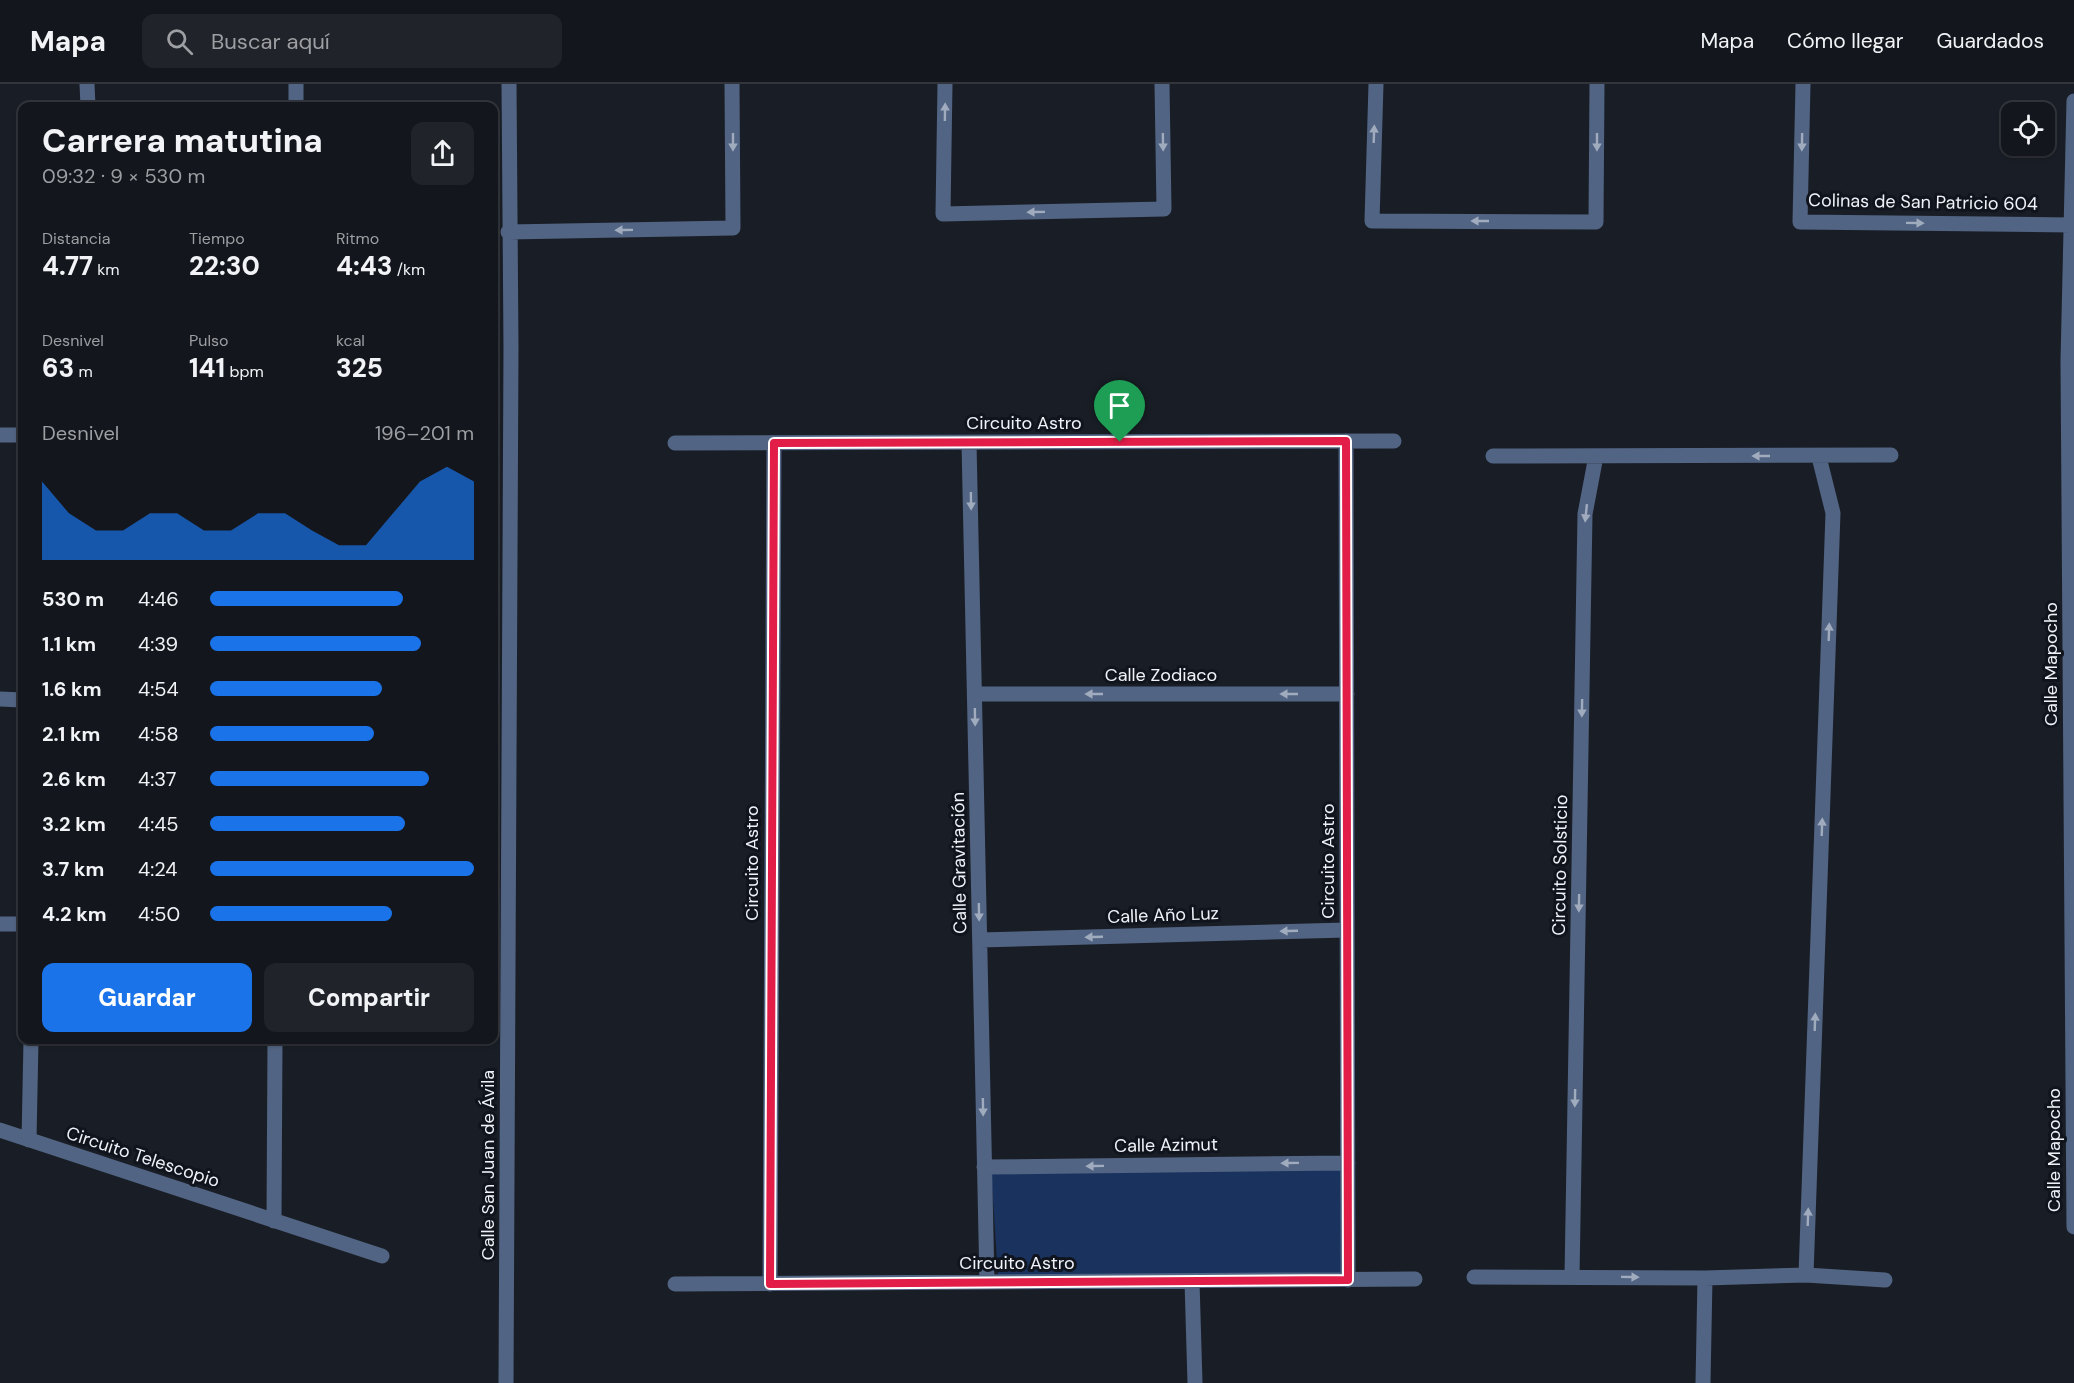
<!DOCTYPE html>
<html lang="es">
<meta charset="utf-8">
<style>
:root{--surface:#13161c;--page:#202329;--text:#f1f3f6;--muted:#9d9fa3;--line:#32353b;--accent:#1a73e8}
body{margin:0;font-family:"DM Sans",sans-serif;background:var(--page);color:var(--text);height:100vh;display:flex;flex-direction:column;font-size:22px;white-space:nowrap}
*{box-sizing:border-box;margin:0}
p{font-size:20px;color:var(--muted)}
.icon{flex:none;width:33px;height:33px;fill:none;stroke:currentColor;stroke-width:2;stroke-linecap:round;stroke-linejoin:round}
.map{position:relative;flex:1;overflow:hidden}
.details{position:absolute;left:18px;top:18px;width:480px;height:942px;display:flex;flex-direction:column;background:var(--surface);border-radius:12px;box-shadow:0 2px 4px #0004,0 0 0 2px var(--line)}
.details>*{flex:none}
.controls{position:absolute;left:2001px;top:18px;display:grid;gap:12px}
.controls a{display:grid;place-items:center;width:54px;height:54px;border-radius:12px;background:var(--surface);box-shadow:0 2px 4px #0004,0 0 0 2px var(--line);font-size:30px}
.pin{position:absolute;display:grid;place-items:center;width:51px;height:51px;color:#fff;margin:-62px -26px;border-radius:50% 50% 50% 0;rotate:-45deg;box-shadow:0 0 6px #0007}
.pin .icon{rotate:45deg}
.round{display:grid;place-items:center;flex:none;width:63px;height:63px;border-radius:12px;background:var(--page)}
.head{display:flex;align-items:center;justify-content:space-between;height:102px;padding:0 24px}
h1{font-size:33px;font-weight:800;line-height:45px}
.figures{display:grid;grid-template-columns:repeat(3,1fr);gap:9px;height:102px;padding:6px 24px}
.figures div{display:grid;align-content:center}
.figures b{font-size:26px;font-weight:800}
.figures small{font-size:16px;font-weight:400}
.figures p{font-size:16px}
.chart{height:168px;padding:12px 24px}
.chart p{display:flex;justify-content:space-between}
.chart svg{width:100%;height:108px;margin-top:6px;fill:var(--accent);opacity:.7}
.cta{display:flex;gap:12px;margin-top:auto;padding:12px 24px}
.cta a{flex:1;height:69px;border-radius:12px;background:var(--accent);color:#fff;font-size:24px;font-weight:800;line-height:69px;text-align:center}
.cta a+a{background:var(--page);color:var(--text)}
ul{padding:0 24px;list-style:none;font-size:20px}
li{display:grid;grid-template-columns:96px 72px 1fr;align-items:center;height:45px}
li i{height:15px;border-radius:8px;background:var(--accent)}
header{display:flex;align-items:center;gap:36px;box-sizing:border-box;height:84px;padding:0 30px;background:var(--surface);border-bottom:2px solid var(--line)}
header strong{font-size:28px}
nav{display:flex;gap:33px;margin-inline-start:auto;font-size:21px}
.search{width:420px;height:54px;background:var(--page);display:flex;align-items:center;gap:15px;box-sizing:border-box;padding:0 21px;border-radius:12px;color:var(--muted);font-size:22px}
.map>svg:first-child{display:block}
.grass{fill:#1a325e}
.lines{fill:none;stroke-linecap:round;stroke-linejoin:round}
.minor{stroke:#526483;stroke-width:15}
.oneway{fill:#a0acbe}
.route-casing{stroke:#fff;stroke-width:12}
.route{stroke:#e11d48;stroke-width:8}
.labels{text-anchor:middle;stroke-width:6;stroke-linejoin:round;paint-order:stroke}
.street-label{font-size:18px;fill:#eff3f9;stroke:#10141d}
</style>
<header>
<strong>Mapa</strong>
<div class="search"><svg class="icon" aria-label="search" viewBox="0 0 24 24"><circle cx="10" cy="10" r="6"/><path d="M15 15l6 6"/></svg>Buscar aquí</div>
<nav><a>Mapa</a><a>Cómo llegar</a><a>Guardados</a></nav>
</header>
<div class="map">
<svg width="2074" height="1299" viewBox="0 0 2074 1299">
<rect width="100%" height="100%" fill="#191e26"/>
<!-- grass -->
<path class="grass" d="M 1348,1079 L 1348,1196 L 998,1191 L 991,1087 Z"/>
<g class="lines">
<!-- minor -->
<path class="minor" d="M 87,0 L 88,22
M 296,0 L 296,22
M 945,0 L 943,130 L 1164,125 L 1162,0
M 1376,0 L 1372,137 L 1596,138 L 1597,0
M 1803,0 L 1800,138 L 2071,141
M 2074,17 L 2068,277 L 2074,1143
M 508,148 L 733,144 L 732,0
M 0,351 L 22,351
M 1346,357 L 1348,1196
M 675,359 L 1394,357
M 969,359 L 987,1198
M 1493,372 L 1891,371
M 975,610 L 1347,610
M 0,615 L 22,616
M 0,840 L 22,840
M 980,856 L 1347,846
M 0,1046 L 382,1172
M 29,1056 L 31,956
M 984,1083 L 1348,1079
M 274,1137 L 275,956
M 1806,1191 L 1833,429 L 1819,373
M 1474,1193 L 1705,1194 L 1806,1191 L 1885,1196
M 1572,1193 L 1585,430 L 1596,372
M 1192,1197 L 1195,1299
M 675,1200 L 1415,1195
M 770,1200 L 774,359
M 506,1299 L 511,264 L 509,0
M 1703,1299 L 1705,1194"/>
</g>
<!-- one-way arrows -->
<defs><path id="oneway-solid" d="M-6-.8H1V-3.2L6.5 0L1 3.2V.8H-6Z" transform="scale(1.5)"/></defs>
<g class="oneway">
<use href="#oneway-solid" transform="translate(945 28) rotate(-89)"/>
<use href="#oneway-solid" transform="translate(1374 50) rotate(-88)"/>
<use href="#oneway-solid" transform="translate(733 58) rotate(90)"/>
<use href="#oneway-solid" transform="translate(1163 58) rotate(89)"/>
<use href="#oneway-solid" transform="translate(1597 58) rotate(90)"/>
<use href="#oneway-solid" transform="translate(1802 58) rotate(91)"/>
<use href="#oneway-solid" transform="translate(1036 128) rotate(179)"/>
<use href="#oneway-solid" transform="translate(1480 137) rotate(-180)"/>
<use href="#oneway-solid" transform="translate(1915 139) rotate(1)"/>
<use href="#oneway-solid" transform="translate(624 146) rotate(179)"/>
<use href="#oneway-solid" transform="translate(1761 372) rotate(-180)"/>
<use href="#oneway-solid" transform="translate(971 417) rotate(89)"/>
<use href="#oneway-solid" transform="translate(1586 429) rotate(96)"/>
<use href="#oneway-solid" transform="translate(1829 548) rotate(-88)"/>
<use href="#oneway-solid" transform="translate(1094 610) rotate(-180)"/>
<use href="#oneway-solid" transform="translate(1289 610) rotate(-180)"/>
<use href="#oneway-solid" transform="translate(1582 624) rotate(91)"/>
<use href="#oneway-solid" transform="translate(975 633) rotate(89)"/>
<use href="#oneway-solid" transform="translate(1822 743) rotate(-88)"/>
<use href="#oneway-solid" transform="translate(1579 819) rotate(91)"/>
<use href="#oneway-solid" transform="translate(979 828) rotate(89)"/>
<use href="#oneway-solid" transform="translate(1289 847) rotate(178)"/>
<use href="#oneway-solid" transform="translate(1094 853) rotate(178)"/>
<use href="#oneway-solid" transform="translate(1815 938) rotate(-88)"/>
<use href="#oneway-solid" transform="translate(1575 1014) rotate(91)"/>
<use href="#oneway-solid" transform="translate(983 1023) rotate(89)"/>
<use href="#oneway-solid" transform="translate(1290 1079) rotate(179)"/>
<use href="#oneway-solid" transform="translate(1095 1082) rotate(179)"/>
<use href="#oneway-solid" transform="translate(1808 1133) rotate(-88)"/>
<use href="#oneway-solid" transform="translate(1630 1193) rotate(1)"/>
</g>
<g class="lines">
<!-- route casing -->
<g class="route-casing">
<path id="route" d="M 1346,357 L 1348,1196 L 770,1200 L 774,359 Z"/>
</g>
<!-- route -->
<use href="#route" class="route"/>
</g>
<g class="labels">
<!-- street labels -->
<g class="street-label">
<text transform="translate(1923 118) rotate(1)" y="6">Colinas de San Patricio 604</text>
<text x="1024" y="345">Circuito Astro</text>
<text transform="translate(2051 580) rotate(-90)" y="6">Calle Mapocho</text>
<text x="1161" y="597">Calle Zodiaco</text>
<text transform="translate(1328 777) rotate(-90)" y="6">Circuito Astro</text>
<text transform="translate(752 779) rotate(-90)" y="6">Circuito Astro</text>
<text transform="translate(959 779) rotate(-91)" y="6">Calle Gravitación</text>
<text transform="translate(1560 781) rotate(-89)" y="6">Circuito Solsticio</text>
<text transform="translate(1163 831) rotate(-2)" y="6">Calle Año Luz</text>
<text transform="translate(1166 1061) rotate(-1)" y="6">Calle Azimut</text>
<text transform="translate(2054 1066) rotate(-90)" y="6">Calle Mapocho</text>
<text transform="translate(143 1073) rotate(18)" y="6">Circuito Telescopio</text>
<text transform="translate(488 1081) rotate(-90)" y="6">Calle San Juan de Ávila</text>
<text x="1017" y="1185">Circuito Astro</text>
</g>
</g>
</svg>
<div class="controls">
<a><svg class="icon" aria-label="locate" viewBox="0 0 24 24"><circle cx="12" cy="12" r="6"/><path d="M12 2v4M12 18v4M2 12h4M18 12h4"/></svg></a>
</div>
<div class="pin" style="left:1120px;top:358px;background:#1e9e55"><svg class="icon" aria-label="arrive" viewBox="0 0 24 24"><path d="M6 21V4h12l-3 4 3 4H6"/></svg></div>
<section class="details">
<div class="head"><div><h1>Carrera matutina</h1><p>09:32 · 9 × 530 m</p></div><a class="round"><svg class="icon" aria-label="share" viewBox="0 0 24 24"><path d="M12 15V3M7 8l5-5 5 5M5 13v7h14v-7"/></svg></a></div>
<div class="figures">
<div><p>Distancia</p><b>4.77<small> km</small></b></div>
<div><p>Tiempo</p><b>22:30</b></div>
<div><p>Ritmo</p><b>4:43<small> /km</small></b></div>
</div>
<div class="figures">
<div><p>Desnivel</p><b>63<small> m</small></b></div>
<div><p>Pulso</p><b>141<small> bpm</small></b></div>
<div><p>kcal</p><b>325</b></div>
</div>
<div class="chart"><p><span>Desnivel</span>196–201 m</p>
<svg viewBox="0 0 160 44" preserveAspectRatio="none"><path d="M0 44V12L10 25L20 32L30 32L40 25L50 25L60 32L70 32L80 25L90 25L100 32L110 38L120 38L130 25L140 12L150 6L160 12V44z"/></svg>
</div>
<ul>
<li><b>530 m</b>4:46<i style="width:73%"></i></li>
<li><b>1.1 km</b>4:39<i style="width:80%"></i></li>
<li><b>1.6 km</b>4:54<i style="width:65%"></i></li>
<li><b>2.1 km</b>4:58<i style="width:62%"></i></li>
<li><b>2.6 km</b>4:37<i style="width:83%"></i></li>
<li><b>3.2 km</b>4:45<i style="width:74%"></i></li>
<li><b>3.7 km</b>4:24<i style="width:100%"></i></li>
<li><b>4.2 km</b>4:50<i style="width:69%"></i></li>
</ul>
<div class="cta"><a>Guardar</a><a>Compartir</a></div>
</section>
</div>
